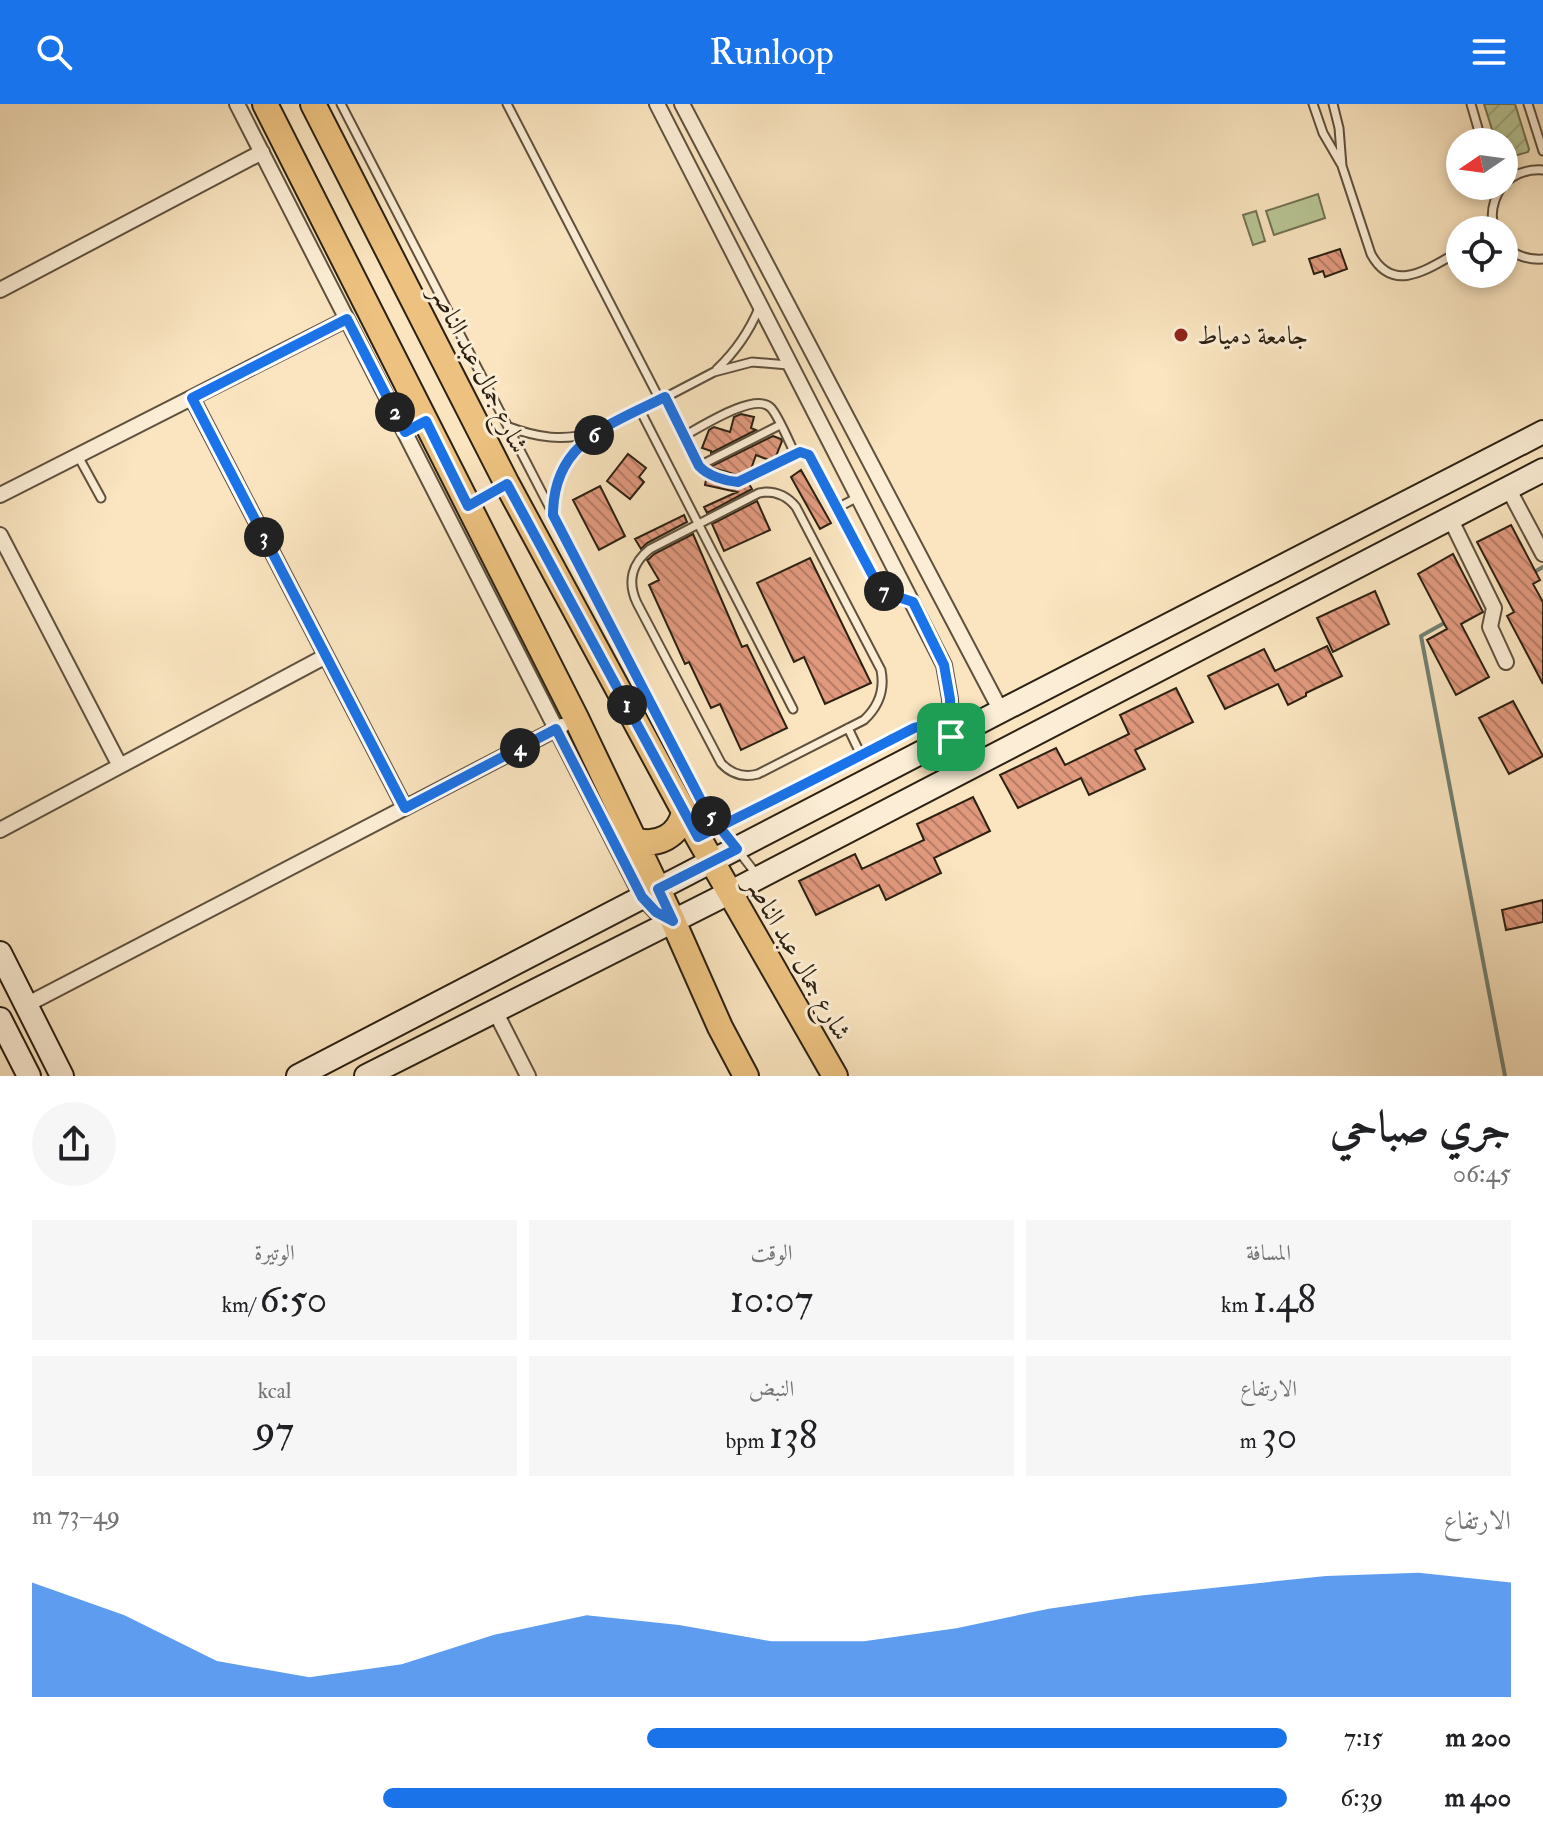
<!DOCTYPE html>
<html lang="ar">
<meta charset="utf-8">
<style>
:root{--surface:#fff;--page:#f6f6f6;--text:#202124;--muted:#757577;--accent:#1a73e8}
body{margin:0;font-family:"IM FELL Double Pica",Amiri,serif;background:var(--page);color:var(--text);direction:rtl;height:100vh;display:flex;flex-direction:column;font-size:30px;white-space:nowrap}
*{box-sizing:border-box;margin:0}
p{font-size:26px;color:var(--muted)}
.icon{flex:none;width:44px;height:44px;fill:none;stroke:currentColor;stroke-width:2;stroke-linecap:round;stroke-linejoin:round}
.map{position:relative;height:972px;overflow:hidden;direction:ltr}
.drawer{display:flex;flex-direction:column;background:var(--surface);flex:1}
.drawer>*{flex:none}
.needle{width:52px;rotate:257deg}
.tools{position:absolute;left:1446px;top:24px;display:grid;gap:16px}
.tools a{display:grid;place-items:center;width:72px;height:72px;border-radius:50%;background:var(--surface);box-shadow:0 4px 12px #0003;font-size:40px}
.pin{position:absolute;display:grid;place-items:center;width:68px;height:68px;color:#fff;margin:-34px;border-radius:16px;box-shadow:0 4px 12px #0006}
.km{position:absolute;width:40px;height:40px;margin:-20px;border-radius:50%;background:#222;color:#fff;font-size:22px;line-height:40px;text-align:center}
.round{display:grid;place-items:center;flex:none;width:84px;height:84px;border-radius:42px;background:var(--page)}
.overview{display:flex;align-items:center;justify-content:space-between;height:136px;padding:0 32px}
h1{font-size:44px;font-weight:600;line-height:60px}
.metrics{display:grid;grid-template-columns:repeat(3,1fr);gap:12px;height:136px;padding:8px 32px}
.metrics div{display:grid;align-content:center;border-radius:0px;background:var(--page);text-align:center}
.metrics b{font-size:40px;font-weight:600}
.metrics small{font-size:22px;font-weight:400}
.metrics p{font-size:22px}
.chart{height:224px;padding:16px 32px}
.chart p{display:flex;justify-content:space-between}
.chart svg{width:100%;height:144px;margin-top:8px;fill:var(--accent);opacity:.7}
ul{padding:0 32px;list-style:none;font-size:26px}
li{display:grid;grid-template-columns:128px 96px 1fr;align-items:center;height:60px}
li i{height:20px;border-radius:10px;background:var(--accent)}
header{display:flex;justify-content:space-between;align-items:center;height:104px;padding:0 32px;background:var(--accent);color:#fff;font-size:36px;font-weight:600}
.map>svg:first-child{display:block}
.garden{fill:url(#garden-furrows);stroke:#727354;stroke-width:2}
.pitch{fill:#b9c696;stroke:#727354;stroke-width:2}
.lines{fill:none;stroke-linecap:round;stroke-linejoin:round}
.stream{stroke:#707f72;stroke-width:4}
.building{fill:url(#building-back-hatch);stroke:#2b2012;stroke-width:2}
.lane-casing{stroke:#5f513e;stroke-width:11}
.street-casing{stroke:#5f513e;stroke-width:18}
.secondary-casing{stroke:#2b2012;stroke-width:26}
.primary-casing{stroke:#2b2012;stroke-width:28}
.lane{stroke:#fceed6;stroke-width:7}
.street{stroke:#fceed6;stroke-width:14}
.secondary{stroke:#fceed6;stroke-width:22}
.primary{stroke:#edc280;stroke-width:24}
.route-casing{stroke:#fff;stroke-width:16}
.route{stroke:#1a73e8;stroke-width:10}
.poi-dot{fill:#8f2418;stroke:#fceed6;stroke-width:3}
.labels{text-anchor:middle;stroke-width:6;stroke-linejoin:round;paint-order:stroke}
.poi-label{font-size:26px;fill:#2b2012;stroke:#fceed6;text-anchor:start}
.street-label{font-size:26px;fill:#2b2012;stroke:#fceed6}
</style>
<header><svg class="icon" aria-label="menu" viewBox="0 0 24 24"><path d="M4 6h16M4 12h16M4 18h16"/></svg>Runloop<svg class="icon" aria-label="search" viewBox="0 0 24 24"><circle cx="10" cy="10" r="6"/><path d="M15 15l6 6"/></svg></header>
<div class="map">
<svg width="1543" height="972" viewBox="0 0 1543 972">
<defs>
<pattern id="garden-furrows" width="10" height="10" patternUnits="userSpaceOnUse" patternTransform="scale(2)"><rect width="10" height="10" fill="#b9c696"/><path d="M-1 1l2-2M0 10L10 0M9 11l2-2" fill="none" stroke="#9faa80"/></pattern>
<pattern id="building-back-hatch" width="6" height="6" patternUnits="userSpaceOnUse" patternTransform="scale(2)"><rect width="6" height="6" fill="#e1997e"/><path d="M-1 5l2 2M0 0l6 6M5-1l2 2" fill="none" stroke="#b77c66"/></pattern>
</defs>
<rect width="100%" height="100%" fill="#fae5c0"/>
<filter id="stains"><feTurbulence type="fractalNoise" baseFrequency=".0025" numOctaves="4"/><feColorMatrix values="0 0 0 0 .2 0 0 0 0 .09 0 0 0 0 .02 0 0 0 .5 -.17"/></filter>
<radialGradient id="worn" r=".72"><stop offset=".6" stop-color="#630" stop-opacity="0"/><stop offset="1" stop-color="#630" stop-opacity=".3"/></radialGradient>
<!-- garden -->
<path class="garden" d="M 1484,0 L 1515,0 L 1529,45 L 1528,48 L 1504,55 L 1504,38 L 1496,38 Z"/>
<!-- pitch -->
<path class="pitch" d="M 1318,90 L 1325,114 L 1274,131 L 1266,107 Z
M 1256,107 L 1265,137 L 1253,141 L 1243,111 Z"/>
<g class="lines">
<!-- stream -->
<path class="stream" d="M 1531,470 L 1543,463
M 1446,518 L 1421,532 L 1505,972"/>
</g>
<!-- building -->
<path class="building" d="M 1340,145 L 1347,165 L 1325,173 L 1323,167 L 1314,170 L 1309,155 Z
M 741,310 L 754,313 L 751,324 L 756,326 L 711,349 L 711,347 L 702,344 L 709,326 L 714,323 L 730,328 L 734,313 Z
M 773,332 L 781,335 L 782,337 L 776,352 L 769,356 L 756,351 L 751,365 L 737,371 L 710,363 Z
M 628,350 L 646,364 L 639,373 L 644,378 L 630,395 L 607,377 Z
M 801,366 L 831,419 L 820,425 L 791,373 Z
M 706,376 L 736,384 L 749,380 L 752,385 L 707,409 L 704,403 L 737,388 L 705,381 Z
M 600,382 L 625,432 L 599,446 L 573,396 Z
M 757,397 L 770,426 L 724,447 L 712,420 Z
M 684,411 L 687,418 L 647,439 L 641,445 L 635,435 Z
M 1511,421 L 1540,476 L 1533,480 L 1543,498 L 1543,580 L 1507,512 L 1514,508 L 1477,438 Z
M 693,430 L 742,543 L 747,541 L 787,624 L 741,646 L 720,600 L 711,604 L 689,558 L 685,560 L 649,481 L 659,476 L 647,456 L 649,455 L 654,450 Z
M 1453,450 L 1483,508 L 1461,520 L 1489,573 L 1456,591 L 1427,536 L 1447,525 L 1418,470 Z
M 810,454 L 871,579 L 825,600 L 804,553 L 794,558 L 757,479 Z
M 1375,487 L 1389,520 L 1333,548 L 1317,514 Z
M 1327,542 L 1342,572 L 1306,589 L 1306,592 L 1288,601 L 1278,580 L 1225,605 L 1208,572 L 1264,545 L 1275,567 Z
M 1176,584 L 1193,618 L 1135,646 L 1145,665 L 1089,691 L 1081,674 L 1018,704 L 1000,671 L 1056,644 L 1065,661 L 1129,630 L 1120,611 Z
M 1513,597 L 1543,652 L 1509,670 L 1479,614 Z
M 973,693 L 990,727 L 934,754 L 941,769 L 886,796 L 879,781 L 816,811 L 799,777 L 855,750 L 862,765 L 924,736 L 917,720 Z
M 1543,796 L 1543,818 L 1506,826 L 1502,806 Z"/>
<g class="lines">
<!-- lane casing -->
<g class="lane-casing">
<path id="lane" d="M 341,0 L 705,704 L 757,771
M 507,0 L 660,296
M 1313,0 L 1323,29 L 1341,60
M 1333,0 L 1339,24 L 1342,62 L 1371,150 C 1394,192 1430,163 1460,147
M 1471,0 L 1482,38
M 1528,0 L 1543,47
M 1504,80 C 1515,69 1527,65 1543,66
M 1495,126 C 1489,110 1493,96 1502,82
M 1504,141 C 1515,152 1527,156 1543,155
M 717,265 C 736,247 749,228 759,204
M 665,293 L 699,362 L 708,370 L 738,378 L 800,348 L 807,349 L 811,354 L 875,476 L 889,490 L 909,497
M 640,306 L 793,605
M 509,323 C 538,334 563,337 593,329
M 684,332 C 701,323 756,287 771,304 C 779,313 789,338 795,350
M 78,352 L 101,394
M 699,362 L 780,321
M 766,388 C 779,388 788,393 796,403 L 881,566 C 885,586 879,602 864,616 L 758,670 C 743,674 731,670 721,659 L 637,499 C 627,478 632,459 650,445 L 759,389 Z
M 837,404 L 858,393
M 553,408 C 554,370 568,348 599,328 L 714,268 L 752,258 L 788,261
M 848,624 L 861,651
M 700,732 L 914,624 C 927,620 937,622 946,633"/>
</g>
<!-- street casing -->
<g class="street-casing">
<path id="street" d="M 237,0 L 642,793 L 656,808 L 671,816
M 657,0 L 944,561 L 950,595 L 951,633
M 682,0 L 1001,607
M 0,186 L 262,48
M 192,294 L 405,704
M 1508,384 L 1543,450
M 0,391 L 347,215
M 1450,414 L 1494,504 L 1490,523 L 1506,558
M 0,431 L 120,662
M 0,726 L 326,552
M 26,901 L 562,622
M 495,907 L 528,972"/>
</g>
<!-- secondary casing -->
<g class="secondary-casing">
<path id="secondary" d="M 0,849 L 62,972
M 0,915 L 29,972
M 298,972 L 1001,607 L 1543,328
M 366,972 L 729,789 L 1543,366"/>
</g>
<!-- primary casing -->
<g class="primary-casing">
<path id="primary" d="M 265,0 L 576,614 L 673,817 L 720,923 L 746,972
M 313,0 L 507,380 L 698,733 L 835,972
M 634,736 C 658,743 679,732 684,708"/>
</g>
<!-- lane -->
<use href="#lane" class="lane"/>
<!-- street -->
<use href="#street" class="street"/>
<!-- secondary -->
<use href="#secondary" class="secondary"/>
<!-- primary -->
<use href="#primary" class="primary"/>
</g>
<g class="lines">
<!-- route casing -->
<g class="route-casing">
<path id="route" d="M 951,633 L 947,635 C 938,623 929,619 914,624 C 842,661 771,698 698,733 L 507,380 L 468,402 L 426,317 L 405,328 L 347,215 L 192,294 L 405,704 L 556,625 L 642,793 L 656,808 L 673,817 L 658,785 L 737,745 C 726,731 715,718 705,704 L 553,411 C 553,338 609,321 665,293 L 699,362 C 708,372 725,377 738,378 L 800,348 L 809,351 L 875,476 L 889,490 L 913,498 L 944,561 L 950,595 L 951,633"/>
</g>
<!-- route -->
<use href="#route" class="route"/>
</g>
<!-- markers -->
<circle class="poi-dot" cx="1181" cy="231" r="8"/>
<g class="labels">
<!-- poi labels -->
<g class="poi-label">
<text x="1197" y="240">جامعة دمياط</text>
</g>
<!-- street labels -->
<g class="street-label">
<text transform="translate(480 265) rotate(63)" y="9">شارع جمال عبد الناصر</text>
<text transform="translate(799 854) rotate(60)" y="9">شارع جمال عبد الناصر</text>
</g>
</g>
<rect width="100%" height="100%" filter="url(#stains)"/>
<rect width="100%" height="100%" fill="url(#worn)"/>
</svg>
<div class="tools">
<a><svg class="needle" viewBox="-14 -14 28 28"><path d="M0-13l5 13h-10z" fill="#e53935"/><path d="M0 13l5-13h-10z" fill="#757577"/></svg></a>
<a><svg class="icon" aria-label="locate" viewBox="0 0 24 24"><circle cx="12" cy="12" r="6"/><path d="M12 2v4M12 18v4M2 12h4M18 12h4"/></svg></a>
</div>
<div class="pin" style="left:951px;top:633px;background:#1e9e55"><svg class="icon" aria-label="arrive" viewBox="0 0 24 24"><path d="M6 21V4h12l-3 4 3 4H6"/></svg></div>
<b class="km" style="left:627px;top:601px">1</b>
<b class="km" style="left:395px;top:308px">2</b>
<b class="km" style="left:264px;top:433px">3</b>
<b class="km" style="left:520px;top:644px">4</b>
<b class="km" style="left:711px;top:712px">5</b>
<b class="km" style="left:594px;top:331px">6</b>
<b class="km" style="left:884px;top:487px">7</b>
</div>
<section class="drawer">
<div class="overview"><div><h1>جري صباحي</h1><p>06:45</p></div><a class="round"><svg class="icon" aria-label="share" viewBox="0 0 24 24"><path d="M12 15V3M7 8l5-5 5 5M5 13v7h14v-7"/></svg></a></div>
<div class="metrics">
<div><p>المسافة</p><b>1.48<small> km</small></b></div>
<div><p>الوقت</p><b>10:07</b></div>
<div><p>الوتيرة</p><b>6:50<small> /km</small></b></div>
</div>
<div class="metrics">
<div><p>الارتفاع</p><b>30<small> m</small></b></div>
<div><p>النبض</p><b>138<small> bpm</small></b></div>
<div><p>kcal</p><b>97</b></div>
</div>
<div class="chart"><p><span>الارتفاع</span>49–73 m</p>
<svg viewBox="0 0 160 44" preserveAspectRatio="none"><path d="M0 44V9L10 19L20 33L30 38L40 34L50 25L60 19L70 22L80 27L90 27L100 23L110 17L120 13L130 10L140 7L150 6L160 9V44z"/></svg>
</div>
<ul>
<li><b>200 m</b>7:15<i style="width:51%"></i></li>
<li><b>400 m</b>6:39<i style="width:72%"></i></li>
</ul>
</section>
